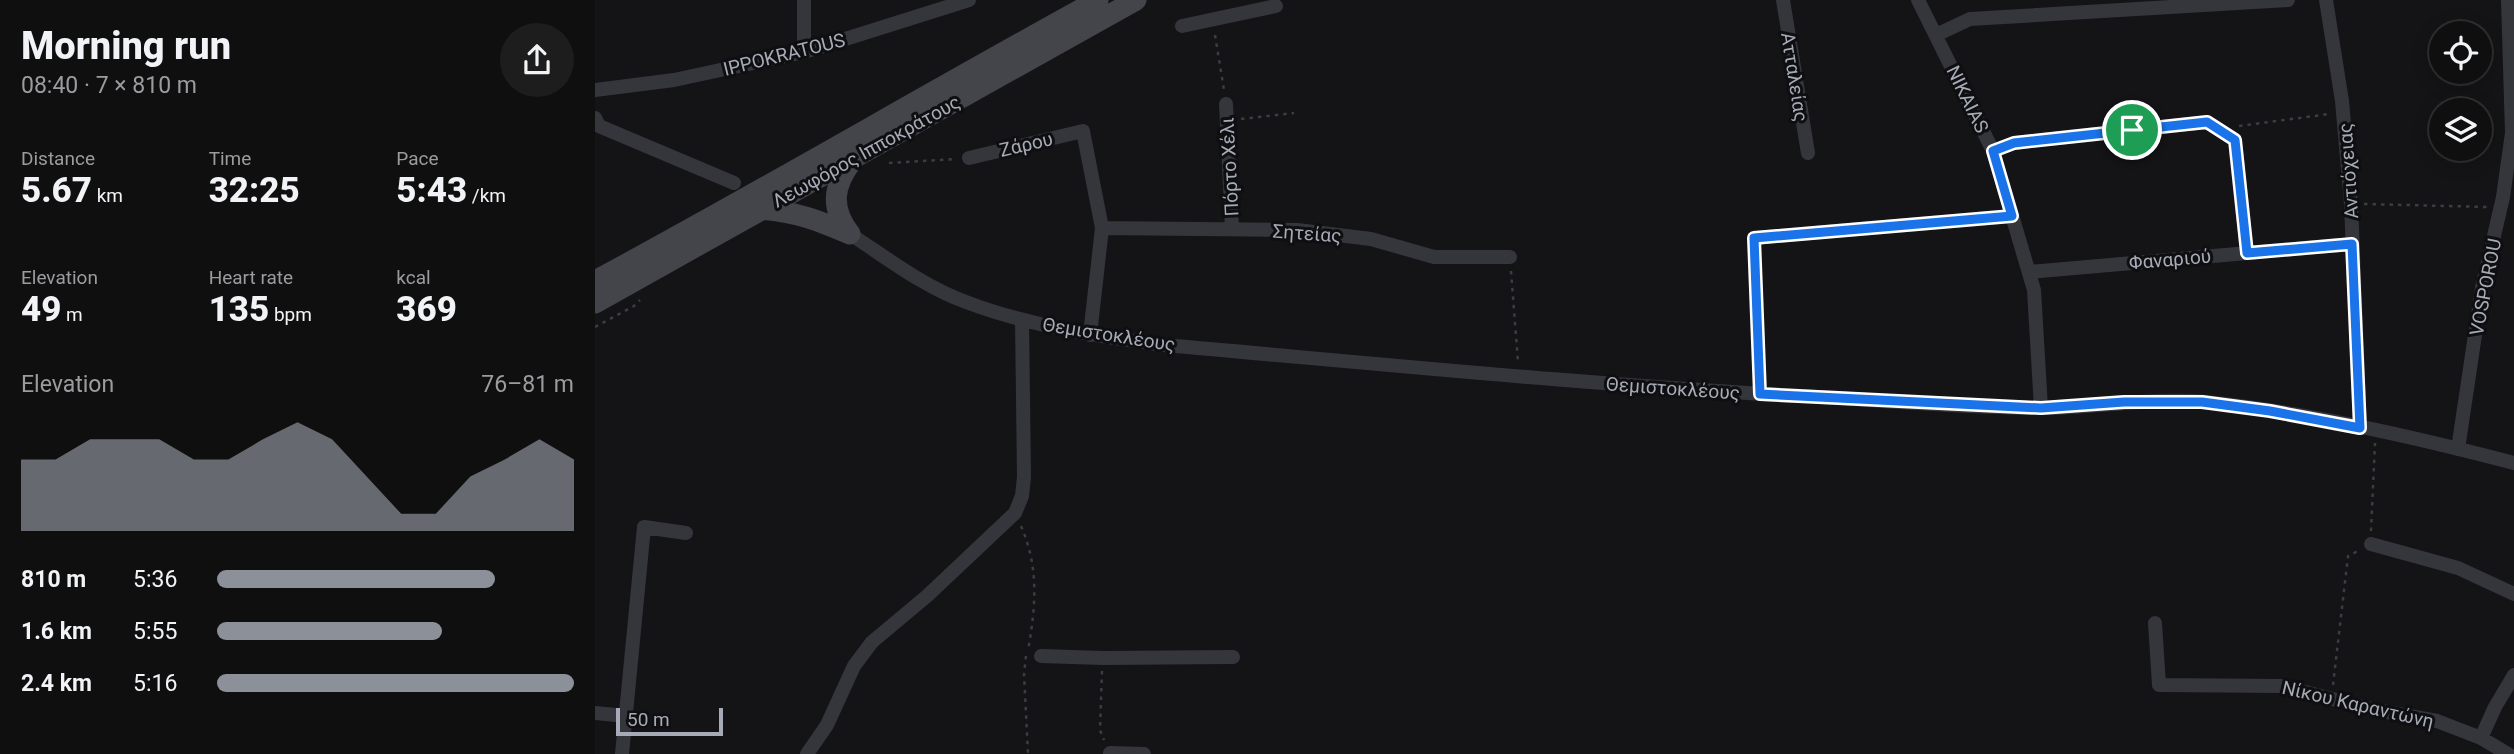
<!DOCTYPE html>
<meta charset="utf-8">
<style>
:root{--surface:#0f0f10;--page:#1d1d1e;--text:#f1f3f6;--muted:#9b9c9f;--line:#2f2f30;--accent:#8c9099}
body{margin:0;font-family:Roboto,sans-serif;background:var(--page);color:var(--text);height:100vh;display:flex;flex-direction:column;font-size:26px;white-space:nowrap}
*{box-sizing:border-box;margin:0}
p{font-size:23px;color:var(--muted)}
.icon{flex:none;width:38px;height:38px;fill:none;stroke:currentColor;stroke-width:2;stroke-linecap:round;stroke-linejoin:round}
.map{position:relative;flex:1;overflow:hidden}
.panel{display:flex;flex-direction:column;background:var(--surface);width:595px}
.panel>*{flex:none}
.tools{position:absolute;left:1834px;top:21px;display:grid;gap:14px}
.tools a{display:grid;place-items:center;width:63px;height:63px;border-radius:50%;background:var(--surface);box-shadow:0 4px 18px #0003,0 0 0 2px var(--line);font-size:35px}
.scale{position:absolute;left:21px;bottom:18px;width:107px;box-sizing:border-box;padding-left:7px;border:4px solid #a6abb7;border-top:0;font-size:19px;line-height:24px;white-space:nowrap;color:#a6abb7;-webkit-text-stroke:5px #0f0f11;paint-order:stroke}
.pin{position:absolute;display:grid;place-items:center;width:60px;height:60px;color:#fff;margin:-30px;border:4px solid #fff;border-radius:50%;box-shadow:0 2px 7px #0007}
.round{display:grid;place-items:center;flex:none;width:74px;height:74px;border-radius:37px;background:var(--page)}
.overview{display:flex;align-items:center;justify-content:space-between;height:119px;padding:0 21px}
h1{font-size:38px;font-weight:800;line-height:52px}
.stats{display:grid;grid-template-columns:repeat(3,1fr);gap:10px;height:119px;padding:7px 21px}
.stats div{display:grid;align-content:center}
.stats b{font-size:35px;font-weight:800}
.stats small{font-size:19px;font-weight:400}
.stats p{font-size:19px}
.chart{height:196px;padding:14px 21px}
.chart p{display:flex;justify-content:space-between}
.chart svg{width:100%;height:126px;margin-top:7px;fill:var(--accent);opacity:.7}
ul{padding:0 21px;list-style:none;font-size:23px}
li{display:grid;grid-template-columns:112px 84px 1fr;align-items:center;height:52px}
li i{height:18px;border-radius:9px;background:var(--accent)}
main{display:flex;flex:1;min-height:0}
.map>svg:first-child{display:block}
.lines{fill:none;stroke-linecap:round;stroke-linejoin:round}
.path{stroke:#3b3d42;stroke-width:2.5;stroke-dasharray:3.5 5;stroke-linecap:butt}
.street{stroke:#35363b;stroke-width:14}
.secondary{stroke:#43454b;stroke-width:21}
.route-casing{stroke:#fff;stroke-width:14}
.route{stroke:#1a73e8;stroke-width:9}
.labels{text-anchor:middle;stroke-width:6;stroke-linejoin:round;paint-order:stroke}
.street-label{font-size:19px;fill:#a6abb7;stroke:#0f0f11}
</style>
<main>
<section class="panel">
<div class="overview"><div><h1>Morning run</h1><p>08:40 · 7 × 810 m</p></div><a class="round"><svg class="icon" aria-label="share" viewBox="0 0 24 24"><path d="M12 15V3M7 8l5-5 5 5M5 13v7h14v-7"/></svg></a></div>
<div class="stats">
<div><p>Distance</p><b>5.67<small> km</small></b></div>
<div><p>Time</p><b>32:25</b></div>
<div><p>Pace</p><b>5:43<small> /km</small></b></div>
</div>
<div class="stats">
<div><p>Elevation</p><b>49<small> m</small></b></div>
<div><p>Heart rate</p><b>135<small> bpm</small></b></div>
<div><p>kcal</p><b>369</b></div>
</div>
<div class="chart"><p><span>Elevation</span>76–81 m</p>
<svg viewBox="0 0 160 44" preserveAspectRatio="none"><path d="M0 44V19L10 19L20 12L30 12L40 12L50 19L60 19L70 12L80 6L90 12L100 25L110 38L120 38L130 25L140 19L150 12L160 19V44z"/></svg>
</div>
<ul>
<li><b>810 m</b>5:36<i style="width:78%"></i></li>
<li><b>1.6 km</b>5:55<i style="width:63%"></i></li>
<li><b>2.4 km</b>5:16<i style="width:100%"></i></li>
</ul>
</section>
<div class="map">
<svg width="1919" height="754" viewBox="0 0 1919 754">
<rect width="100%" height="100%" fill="#141416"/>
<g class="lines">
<!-- path -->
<path class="path" d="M 620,35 L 629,90
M 646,119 L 699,113
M 1644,126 L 1734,114
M 294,163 L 361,159
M 1769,204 L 1892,207
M 1159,251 L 1164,380
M 916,271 L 923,362
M 0,327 L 39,306 L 45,300
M 426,526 C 444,567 441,606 433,650
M 1776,531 L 1780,443
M 431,656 L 429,674 L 433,754
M 507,671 L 505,730 L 509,740
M 1738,685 L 1753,556 L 1763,551"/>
<!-- street -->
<path class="street" d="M 1188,0 L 1213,153
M 1323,0 L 1398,151 L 1439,290 L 1446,408
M 1731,0 L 1747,101 L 1756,204 L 1765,428
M 587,26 L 681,6
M 1341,35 L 1375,19 L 1693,0
M 209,52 L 209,0
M 0,90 L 79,80 L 209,52 L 374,0
M 631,104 L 637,229
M 0,118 L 4,126 L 139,183
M 1398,151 L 1419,143 L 1612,122 L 1640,140 L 1652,253
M 374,158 L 488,131 L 507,228 L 495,335
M 507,228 L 702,230 L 776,239 L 839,257 L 915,257
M 255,234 C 292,258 329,287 371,302 C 434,326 502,336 569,345 C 787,364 1004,386 1223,397 C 1297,401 1373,408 1448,408 C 1502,408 1557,397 1611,402 C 1715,413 1819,437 1919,463
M 1159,238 L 1417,216
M 1434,272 L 1757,244
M 1863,449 L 1887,288 L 1908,197 L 1917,133 L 1913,0
M 1776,544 L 1863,568 L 1919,594
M 1560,623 L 1564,685 L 1686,686 L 1781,710 L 1842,721 L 1886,738 L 1913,754
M 446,656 L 508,658 L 638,657
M 0,713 L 31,716
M 1886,738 L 1900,707 L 1919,675
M 515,753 L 549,754
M 27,754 L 49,527 L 91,533
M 212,754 L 232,725 L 259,666 L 277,642 L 332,596 L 420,513 L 427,496 L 429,477 L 427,320"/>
<!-- secondary -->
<path class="secondary" d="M 166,209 C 202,212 222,220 255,234
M 255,234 C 235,208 238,186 257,161
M 0,281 C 169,190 335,92 503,0
M 0,303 L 541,0"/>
</g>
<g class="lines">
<!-- route casing -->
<g class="route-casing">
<path id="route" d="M 1612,122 L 1640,140 L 1652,253 L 1757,244 L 1765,428 L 1675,411 L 1607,402 L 1529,402 L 1446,408 L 1165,394 L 1159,238 L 1417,216 L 1398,151 L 1419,143 Z"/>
</g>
<!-- route -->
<use href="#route" class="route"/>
</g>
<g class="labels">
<!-- street labels -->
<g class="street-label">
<text transform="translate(189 54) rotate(-14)" y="7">IPPOKRATOUS</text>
<text transform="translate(1200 77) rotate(81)" y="7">Ατταλείας</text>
<text transform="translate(1373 99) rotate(64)" y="7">NIKAIAS</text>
<text transform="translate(431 144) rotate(-13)" y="7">Ζάρου</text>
<text transform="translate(271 151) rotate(-29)" y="7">Λεωφόρος Ιπποκράτους</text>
<text transform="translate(634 167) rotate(-93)" y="7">Πόρτο Χέλι</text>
<text transform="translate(1753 171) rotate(-94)" y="7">Αντιόχειας</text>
<text transform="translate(712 233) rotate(4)" y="7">Σητείας</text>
<text transform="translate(1575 259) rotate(-5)" y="7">Φαναριού</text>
<text transform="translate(1890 287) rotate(-79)" y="7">VOSPOROU</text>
<text transform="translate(514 334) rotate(9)" y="7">Θεμιστοκλέους</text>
<text transform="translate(1078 388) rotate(4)" y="7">Θεμιστοκλέους</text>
<text transform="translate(1763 704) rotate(13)" y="7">Νίκου Καραντώνη</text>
</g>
</g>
</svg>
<div class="tools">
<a><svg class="icon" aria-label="locate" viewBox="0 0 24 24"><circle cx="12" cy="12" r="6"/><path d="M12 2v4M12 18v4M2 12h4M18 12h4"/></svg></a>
<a><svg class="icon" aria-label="layers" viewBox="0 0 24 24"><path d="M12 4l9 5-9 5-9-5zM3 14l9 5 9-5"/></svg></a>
</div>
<div class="scale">50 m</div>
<div class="pin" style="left:1537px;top:130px;background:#1e9e55"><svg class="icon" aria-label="arrive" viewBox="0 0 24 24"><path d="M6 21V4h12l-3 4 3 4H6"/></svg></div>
</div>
</main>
